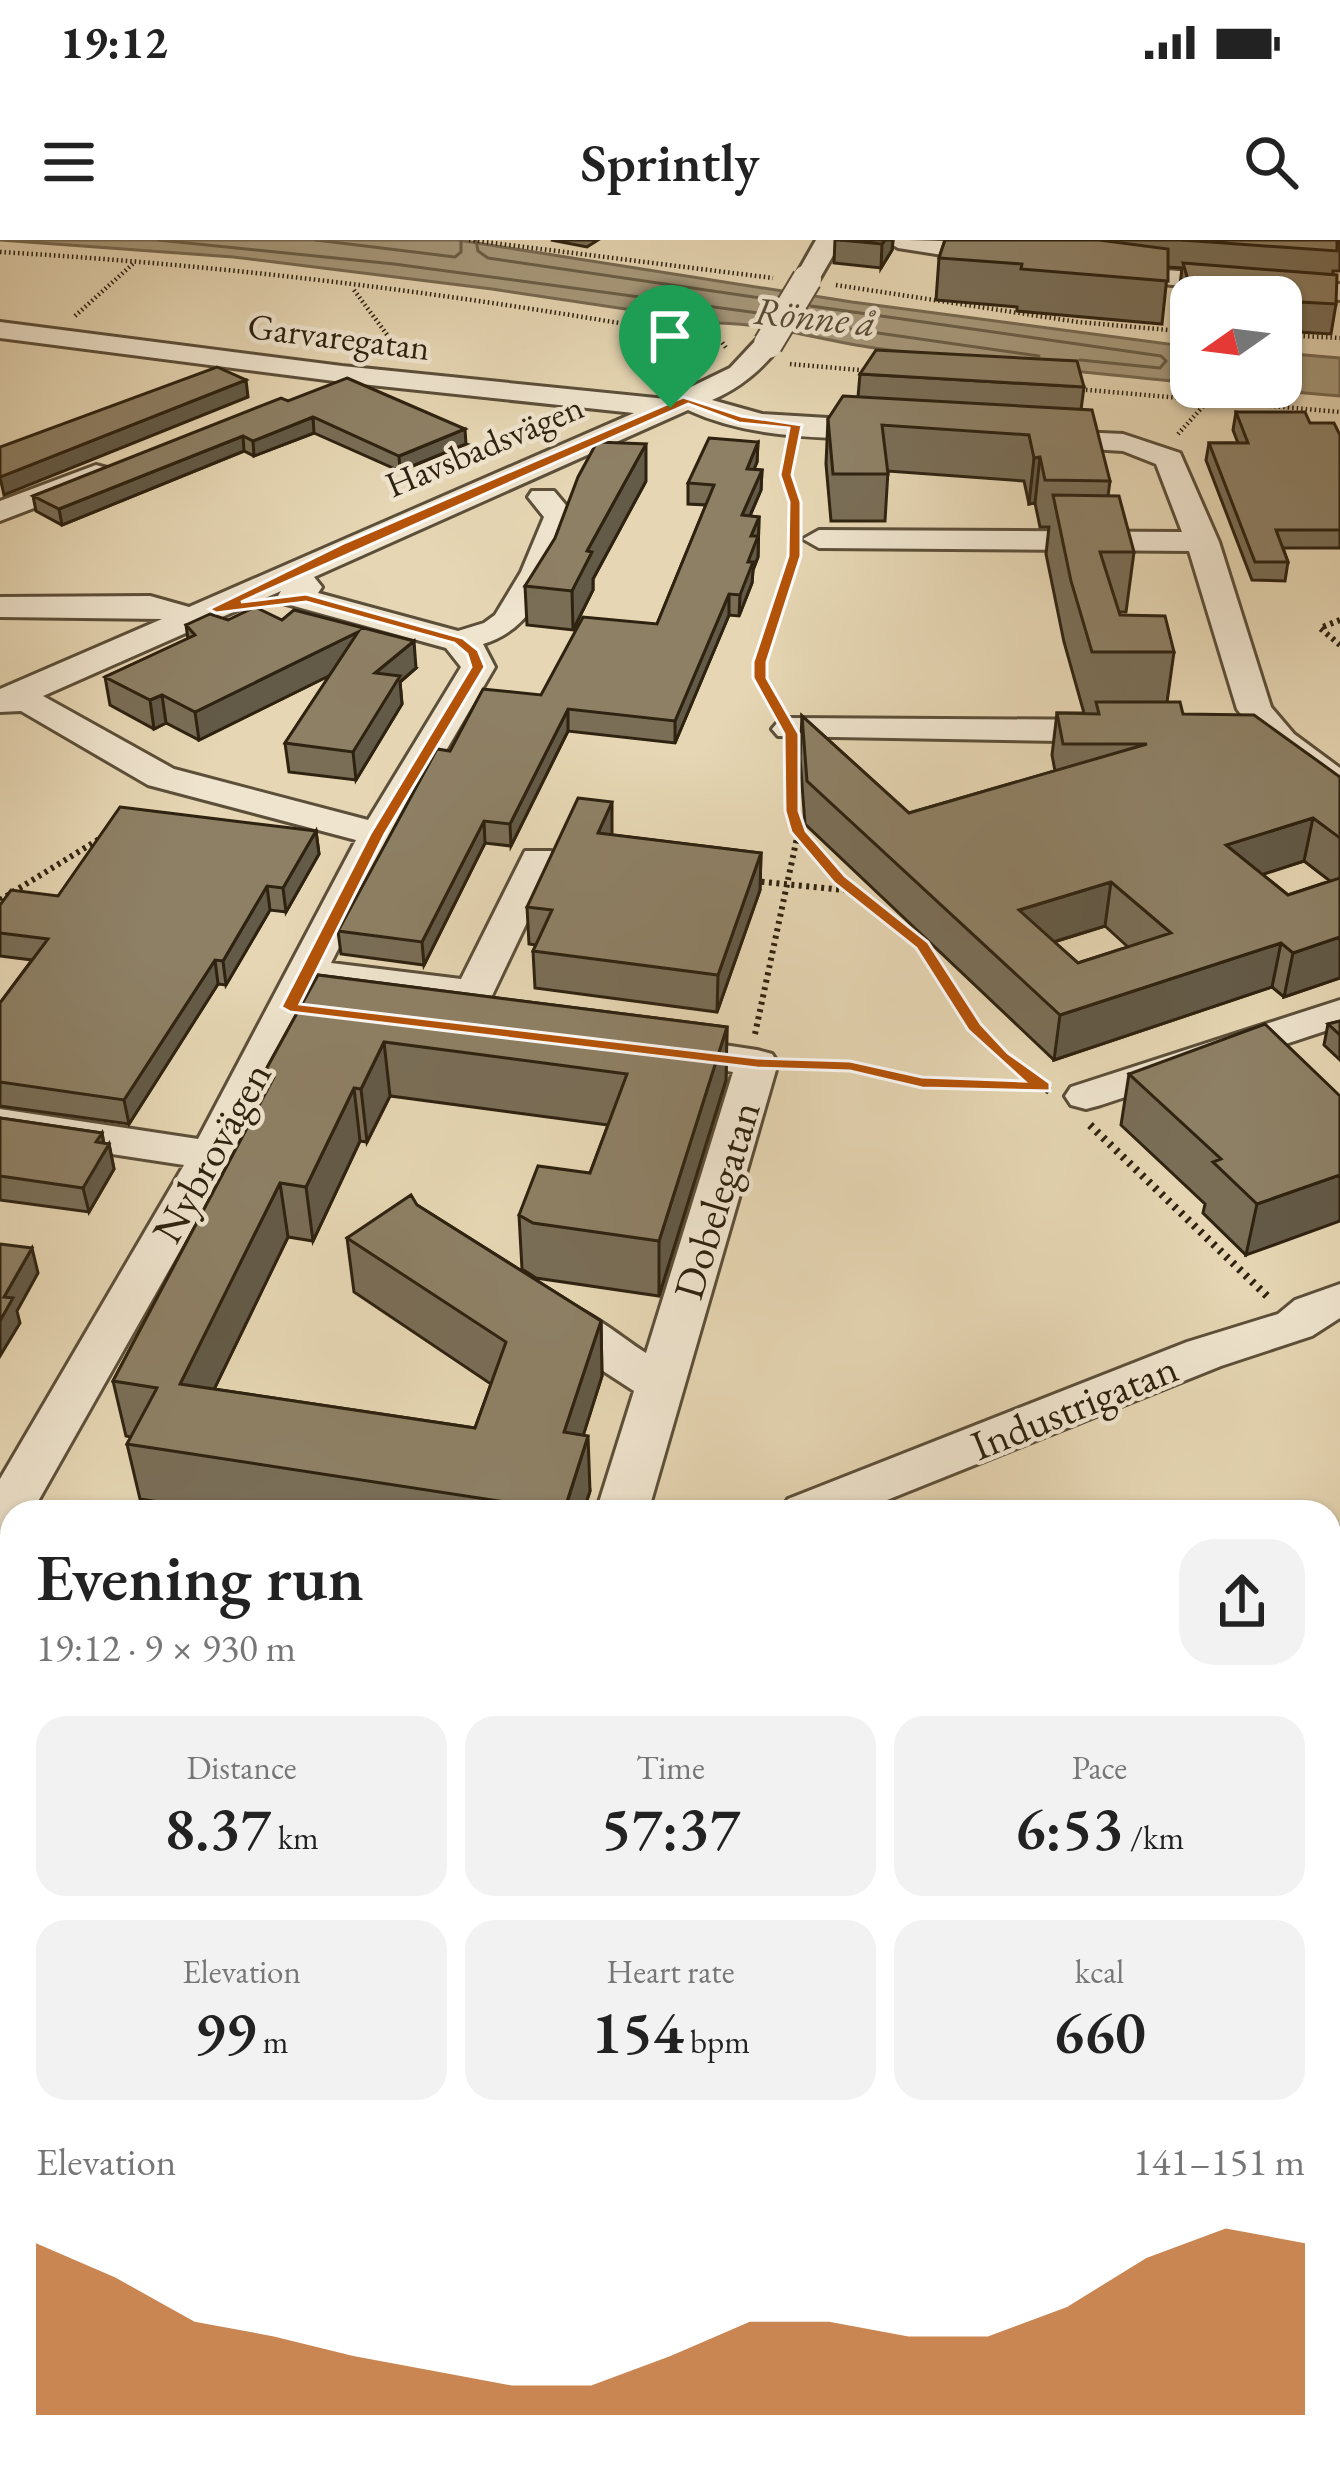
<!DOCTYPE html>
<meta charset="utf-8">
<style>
:root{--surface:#fff;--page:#f2f2f2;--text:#222;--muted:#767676;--accent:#b45309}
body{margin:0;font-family:"EB Garamond",serif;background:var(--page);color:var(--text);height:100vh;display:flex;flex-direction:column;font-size:45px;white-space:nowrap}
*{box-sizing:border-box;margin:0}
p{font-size:39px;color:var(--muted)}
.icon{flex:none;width:66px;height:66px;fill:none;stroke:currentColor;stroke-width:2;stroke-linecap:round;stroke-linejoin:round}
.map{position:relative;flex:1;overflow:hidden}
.side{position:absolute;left:0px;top:1260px;width:1341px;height:975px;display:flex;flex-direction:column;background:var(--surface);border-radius:36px 36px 0 0;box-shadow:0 3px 9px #0004}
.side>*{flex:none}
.needle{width:78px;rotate:256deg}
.fabs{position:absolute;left:1170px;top:36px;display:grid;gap:24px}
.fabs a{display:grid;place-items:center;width:132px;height:132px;border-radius:24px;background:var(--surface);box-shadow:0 3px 9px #0004;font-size:60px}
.pin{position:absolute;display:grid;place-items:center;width:102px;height:102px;color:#fff;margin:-123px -51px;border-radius:50% 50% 50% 0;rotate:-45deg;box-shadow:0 0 12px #0007}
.pin .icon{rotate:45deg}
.round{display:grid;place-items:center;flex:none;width:126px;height:126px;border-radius:36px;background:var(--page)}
.summary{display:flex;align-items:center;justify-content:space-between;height:204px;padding:0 36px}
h1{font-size:66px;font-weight:600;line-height:90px}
.figures{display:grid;grid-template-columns:repeat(3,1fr);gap:18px;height:204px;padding:12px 36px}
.figures div{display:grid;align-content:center;border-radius:30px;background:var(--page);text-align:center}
.figures b{font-size:60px;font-weight:600}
.figures small{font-size:33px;font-weight:400}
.figures p{font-size:33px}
.chart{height:336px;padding:24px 36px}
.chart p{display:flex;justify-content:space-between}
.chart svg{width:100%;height:216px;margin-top:12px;fill:var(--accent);opacity:.7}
.status{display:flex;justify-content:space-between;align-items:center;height:84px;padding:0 60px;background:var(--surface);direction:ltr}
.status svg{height:33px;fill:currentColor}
header{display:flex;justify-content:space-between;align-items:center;height:156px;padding:0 36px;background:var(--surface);font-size:54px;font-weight:600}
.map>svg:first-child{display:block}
.water{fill:#a7997c;stroke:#776951;stroke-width:3}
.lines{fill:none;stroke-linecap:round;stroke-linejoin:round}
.shore{stroke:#6a5e46;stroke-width:3}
.minor-casing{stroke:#5c4f39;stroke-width:6}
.path-far3{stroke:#2e2210;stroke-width:4.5;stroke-dasharray:1.5 3;stroke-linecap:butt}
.path-far2{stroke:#2e2210;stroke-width:6;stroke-dasharray:3 4.5;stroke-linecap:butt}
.path-far1{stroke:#2e2210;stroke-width:8;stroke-dasharray:3 6;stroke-linecap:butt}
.path{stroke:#2e2210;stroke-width:9;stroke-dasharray:4.5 8;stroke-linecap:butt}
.minor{fill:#efe4ce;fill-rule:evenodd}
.rail{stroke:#2e2210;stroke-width:12;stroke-dasharray:27 27;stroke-linecap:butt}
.minor-bridge-casing{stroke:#5c4f39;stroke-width:32;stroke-linecap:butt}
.minor-bridge{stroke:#efe4ce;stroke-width:28}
.wall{fill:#7a6e57;stroke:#2e2210;stroke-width:3;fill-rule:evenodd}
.shaded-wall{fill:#635a47;stroke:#2e2210;stroke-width:3}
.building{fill:#8e8065;stroke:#2e2210;stroke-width:3;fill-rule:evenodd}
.route{fill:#b45309;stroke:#fff;stroke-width:3;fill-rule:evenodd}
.labels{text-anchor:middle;stroke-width:9;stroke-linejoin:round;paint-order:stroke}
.far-street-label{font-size:36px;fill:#2e2210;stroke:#efe4ce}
.far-water-label{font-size:39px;font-style:italic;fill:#584c36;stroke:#efe4ce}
.street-label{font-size:42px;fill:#2e2210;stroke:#efe4ce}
</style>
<div class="status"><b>19:12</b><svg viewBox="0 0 49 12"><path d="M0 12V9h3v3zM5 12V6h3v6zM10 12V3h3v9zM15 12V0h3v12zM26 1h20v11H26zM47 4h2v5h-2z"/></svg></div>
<header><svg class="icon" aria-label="menu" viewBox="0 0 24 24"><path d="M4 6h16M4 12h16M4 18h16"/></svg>Sprintly<svg class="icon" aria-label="search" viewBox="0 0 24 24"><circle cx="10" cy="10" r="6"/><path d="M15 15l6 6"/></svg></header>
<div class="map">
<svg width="1340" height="2234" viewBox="0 0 1340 2234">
<rect width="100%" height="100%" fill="#e6d6b3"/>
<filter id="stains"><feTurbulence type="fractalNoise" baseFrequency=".00167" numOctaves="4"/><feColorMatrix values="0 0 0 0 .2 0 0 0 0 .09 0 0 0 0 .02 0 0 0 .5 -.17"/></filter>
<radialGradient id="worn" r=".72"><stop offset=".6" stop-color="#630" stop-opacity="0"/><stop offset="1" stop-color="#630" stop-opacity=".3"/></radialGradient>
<!-- water -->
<path class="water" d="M 0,0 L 458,0 L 852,62 L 1191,107 L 1191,143 C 1086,132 980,123 875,108 C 823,101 772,84 719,83 L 492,49 L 233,17 Z
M 1281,113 L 1340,118 L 1340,156 L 1234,147 L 1281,147 Z"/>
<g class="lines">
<!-- shore -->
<path class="shore" d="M 158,0 L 394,24 L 766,74
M 316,0 L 455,17 L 461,12 L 461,0
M 476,0 L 478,11 L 488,18 L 774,60
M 811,66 L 1161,116 L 1166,121 L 1160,128 L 1080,120
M 801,82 L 1039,116"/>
<!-- minor casing -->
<g class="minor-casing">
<path id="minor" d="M 816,0 L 842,0 L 816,45 L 798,45 L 794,39 Z
M 885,0 C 918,0 995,0 1019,17 L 1006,25 L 898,8 Z
M 1104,25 L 1340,44 L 1340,60 L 1095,38 L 1091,33 L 1095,28 Z
M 0,82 L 342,126 L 666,159 L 730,128 L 758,98 L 768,96 L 782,104 C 762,129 742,147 712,160 L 762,174 L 894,182 L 909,191 L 894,200 C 825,197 753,200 688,170 L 314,337 L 322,347 L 318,353 L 458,391 L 484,383 L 495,375 L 521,332 L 544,277 L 528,257 L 532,251 L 554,251 L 575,276 C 555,326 539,388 483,404 L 495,427 L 397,594 L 331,723 L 461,739 L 525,611 L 551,611 L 557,619 L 489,762 L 475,765 L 320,746 L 234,915 L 32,1272 L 12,1272 L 12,1298 L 0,1302 L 0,1239 L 184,925 L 0,897 L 0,869 L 198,899 L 356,600 L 148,545 L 21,471 L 0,472 L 0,449 L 162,379 L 0,377 L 0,357 L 150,356 L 189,367 L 634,173 L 342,142 L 0,98 ZM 281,351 L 278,356 L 283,363 L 446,408 L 461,427 L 368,580 L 174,529 L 43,456 Z
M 1035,190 L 1123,194 L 1180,213 L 1219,302 L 1271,467 L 1294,494 L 1340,528 L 1340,556 L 1327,553 L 1268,510 L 1237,469 L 1189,311 L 819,308 L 803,299 L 819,290 L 1182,292 L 1156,224 L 1123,211 L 1025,205 L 1020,199 L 1025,193 Z
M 96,225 L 107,228 L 111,234 L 107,240 L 0,281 L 0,261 Z
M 790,478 L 1119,480 L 1131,484 L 1137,491 L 1131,498 L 1119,502 L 778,496 L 772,489 L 778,482 Z
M 1340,760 L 1340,786 L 1101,865 L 1086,869 L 1071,865 L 1065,856 L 1071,847 Z
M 664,796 L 757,810 L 772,814 L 778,823 L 648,1272 L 596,1272 L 634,1151 L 531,1084 L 524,1073 L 531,1062 C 570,1051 614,1093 646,1113 L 733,832 L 649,818 L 643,809 L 649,800 Z
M 1340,1044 L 1340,1078 L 1312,1096 L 1221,1126 L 857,1272 L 780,1272 L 788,1259 L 1187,1102 L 1278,1074 L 1295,1060 Z"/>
</g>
<!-- path-far3 -->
<path class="path-far3" d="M 469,0 L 773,38
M 0,12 C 242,26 483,57 721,101 L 727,109
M 836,45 L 1078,82 L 1191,92
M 354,50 L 388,96 L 391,114
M 75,76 L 135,22
M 1281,95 L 1340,98
M 790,124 L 871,131
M 1077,149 L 1340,172
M 1178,194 L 1208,161
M 788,210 L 794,284
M 777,366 L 794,311"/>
<!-- path-far2 -->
<path class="path-far2" d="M 1340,380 L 1320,388 L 1340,405
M 775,466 C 752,423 764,407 778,363
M 792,513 L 794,576 L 813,612 L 924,707 L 982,796 L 1029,837
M 754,641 L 853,651
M 0,660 L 101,598
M 755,794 L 798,593
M 789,824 L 851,826 L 897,837"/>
<!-- path-far1 -->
<path class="path-far1" d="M 884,834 L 922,843 L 1042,847
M 1025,834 L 1051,852
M 1090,885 L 1269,1058"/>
<!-- path -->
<path class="path" d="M 0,2139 L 12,2132"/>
<!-- minor -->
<use href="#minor" class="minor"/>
<!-- rail -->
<path class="rail" d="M 1329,1667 L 1340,1661
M 1329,1696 L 1340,1691
M 1329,1791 L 1340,1785
M 164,2234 L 186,2223
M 240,2234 L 263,2223
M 444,2234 L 466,2223"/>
<!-- minor-bridge casing -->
<g class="minor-bridge-casing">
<path id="minor-bridge" d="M 768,104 L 807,39"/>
</g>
<!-- minor-bridge -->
<use href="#minor-bridge" class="minor-bridge"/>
</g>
<!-- wall -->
<path class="wall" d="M 551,0 L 598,0 L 587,7 Z
M 835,0 L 893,0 L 892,10 L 881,28 L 834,23 Z
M 945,0 L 1340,0 L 1340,31 L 1333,31 L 1333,34 L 1336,64 L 1331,94 L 1281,91 L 1281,57 L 1191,57 L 1191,86 L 1189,86 L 1179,53 L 1182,28 L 1168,27 L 1162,84 L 1017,71 L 1017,67 L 936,60 L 939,18 Z
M 860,134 L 1084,147 L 1081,170 L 1110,241 L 1108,256 L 1134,312 L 1126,372 L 1119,372 L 1120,375 L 1174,412 L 1167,462 L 1183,474 L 1340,537 L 1340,738 L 1284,757 L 1272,747 L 1054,820 L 805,584 L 800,518 L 802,476 L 909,573 L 1055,531 L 1052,515 L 1057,473 L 1084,473 L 1064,402 L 1046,314 L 1049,287 L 1040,287 L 1035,263 L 1029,264 L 1024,241 L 888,231 L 885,281 L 831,281 L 826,224 L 828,179 L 858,157 ZM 1304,621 L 1330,641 L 1288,655 L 1262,634 ZM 1105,686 L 1128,707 L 1078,723 L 1054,702 Z
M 288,161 L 466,204 L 400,231 L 314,193 L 254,216 L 244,211 L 62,285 L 36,271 L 33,256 Z
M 1236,172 L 1310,183 L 1340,195 L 1340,308 L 1283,308 L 1288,322 L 1285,341 L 1252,340 L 1206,220 L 1209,203 L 1238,203 L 1233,190 Z
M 758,202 L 757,222 L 754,229 L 762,230 L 761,250 L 750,276 L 759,277 L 758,317 L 753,330 L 752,343 L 739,376 L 729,375 L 675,503 L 568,491 L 511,606 L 485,603 L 424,725 L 341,714 L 338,691 L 450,511 L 657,384 L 706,265 L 688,264 L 688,243 Z
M 646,241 L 593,339 L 593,350 L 573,390 L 527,385 L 525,346 Z
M 228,380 L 282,380 L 416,428 L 400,442 L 402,464 L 356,540 L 289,532 L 285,503 L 330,435 L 199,500 L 166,483 L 154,489 L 110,465 L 105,437 L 188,399 L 186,385 Z
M 316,591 L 319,614 L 286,672 L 270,670 L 226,745 L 218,744 L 129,884 L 0,866 L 0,763 L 32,720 L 0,716 L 0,665 L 58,656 Z
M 612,595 L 761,613 L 760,650 L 717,772 L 535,748 L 533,711 L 536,705 L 529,704 L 527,667 Z
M 318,735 L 727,787 L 726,840 L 659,1056 L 536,1038 L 522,1029 L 519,975 L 590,933 L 608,885 L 390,856 L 367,902 L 360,901 L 313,1001 L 288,997 L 214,1149 L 475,1188 L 491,1144 L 354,1052 L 347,998 L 417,965 L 601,1081 L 602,1136 L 583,1195 L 590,1251 L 583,1272 L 223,1272 L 140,1259 L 127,1204 L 131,1197 L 126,1196 L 113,1141 L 266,852 L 263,835 Z
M 1340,781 L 1340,820 L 1324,805 L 1328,784 Z
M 1129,834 L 1340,856 L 1246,1015 L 1203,973 L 1205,964 L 1121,885 Z
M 0,878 L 102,893 L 104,904 L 109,904 L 114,929 L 89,972 L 0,960 Z
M 1078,2223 L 1329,2223 L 1340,2234 L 1084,2234 Z"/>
<!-- shaded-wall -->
<path class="shaded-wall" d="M 885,0 L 893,0 L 892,10 L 881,28 L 882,4 Z
M 246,140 L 248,157 L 4,255 L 0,237 Z
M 313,177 L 314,193 L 254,216 L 253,201 Z
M 465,189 L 466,204 L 400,231 L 399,216 Z
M 243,196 L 244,211 L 62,285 L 59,269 Z
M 758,202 L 757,222 L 746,249 L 747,229 Z
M 646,204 L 646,241 L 593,339 L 593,350 L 573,390 L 572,351 L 587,311 Z
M 1040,217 L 1035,263 L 1029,264 L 1034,218 Z
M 762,230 L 761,250 L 741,296 L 742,275 Z
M 759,277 L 758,317 L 753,330 L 752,343 L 739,376 L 740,355 L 751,296 Z
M 729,354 L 729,375 L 675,503 L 675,481 Z
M 358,392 L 361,420 L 199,500 L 195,472 Z
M 414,401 L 416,428 L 400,442 L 402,464 L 356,540 L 353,512 L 375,433 Z
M 162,455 L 166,483 L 154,489 L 150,460 Z
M 568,469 L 568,491 L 511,606 L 510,584 Z
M 612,562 L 612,598 L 598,593 Z
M 1313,578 L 1304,621 L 1218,649 L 1226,605 Z
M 484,581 L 485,603 L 424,725 L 422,702 Z
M 316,591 L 319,614 L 286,672 L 283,648 Z
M 761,613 L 760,650 L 717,772 L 718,735 Z
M 1111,642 L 1105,686 L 1014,714 L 1019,670 Z
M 267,646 L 270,670 L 226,745 L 223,721 Z
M 1340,697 L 1340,738 L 1284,757 L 1293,713 Z
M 1281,703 L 1272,747 L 1054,820 L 1060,775 Z
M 215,720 L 218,744 L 129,884 L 124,860 Z
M 727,787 L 726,840 L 659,1056 L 659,1001 Z
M 384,802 L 390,856 L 367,902 L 361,849 Z
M 354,848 L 360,901 L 313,1001 L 306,947 Z
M 102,893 L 105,911 L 109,904 L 114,929 L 89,972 L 83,948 L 96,902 Z
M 1340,935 L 1340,981 L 1246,1015 L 1257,964 Z
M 280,943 L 288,997 L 190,1199 L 180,1144 Z
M 32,1008 L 38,1033 L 17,1071 L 20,1083 L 0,1116 L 0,1081 L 4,1057 Z
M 601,1081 L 602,1136 L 567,1247 L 564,1192 Z
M 588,1196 L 590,1251 L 583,1272 L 564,1272 Z"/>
<!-- building -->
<path class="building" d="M 840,0 L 885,0 L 882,4 Z
M 945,0 L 1099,0 L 1168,9 L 1168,41 L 1021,29 L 1022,24 L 939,18 Z
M 1182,0 L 1340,0 L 1340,3 L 1337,3 L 1337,11 Z
M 1183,23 L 1337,35 L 1336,64 L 1281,61 L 1281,57 L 1193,57 Z
M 876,110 L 1077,121 L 1084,147 L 860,134 Z
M 217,127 L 246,140 L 0,237 L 0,207 Z
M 347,138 L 465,189 L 399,216 L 313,177 L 253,201 L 243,196 L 59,269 L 33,256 L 281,158 L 288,161 Z
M 843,156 L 1092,170 L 1110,241 L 1045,240 L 1040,217 L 1034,218 L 1029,195 L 882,185 L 888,234 L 833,234 L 828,179 Z
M 1236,172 L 1305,172 L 1310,183 L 1334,183 L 1340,195 L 1340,290 L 1276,290 L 1288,322 L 1255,322 L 1209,203 L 1248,203 Z
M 709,198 L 758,202 L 747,229 L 762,230 L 742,275 L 759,277 L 751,296 L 758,296 L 748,322 L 753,322 L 740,355 L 729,354 L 675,481 L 568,469 L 510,584 L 484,581 L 422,702 L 338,691 L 437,509 L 450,511 L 483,449 L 541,455 L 583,377 L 657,384 L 714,245 L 688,243 Z
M 597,202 L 646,204 L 587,311 L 592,312 L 572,351 L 525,346 L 555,298 L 578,237 Z
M 1053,255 L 1119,256 L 1134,312 L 1100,312 L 1120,375 L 1165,376 L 1174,412 L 1092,412 L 1071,341 Z
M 255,367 L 282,380 L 294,370 L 414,401 L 375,433 L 400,436 L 353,512 L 285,503 L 358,392 L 195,472 L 162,455 L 150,460 L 105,437 L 195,395 L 186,385 L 210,374 L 228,380 Z
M 1096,462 L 1180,462 L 1183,474 L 1254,475 L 1340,537 L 1340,598 L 1313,578 L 1226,605 L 1288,655 L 1340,638 L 1340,697 L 1293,713 L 1281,703 L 1060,775 L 807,541 L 802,476 L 909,573 L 1147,504 L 1063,504 L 1057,473 L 1099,474 ZM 1111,642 L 1171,693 L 1078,723 L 1019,670 Z
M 578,558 L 612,562 L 598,593 L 761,613 L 718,735 L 533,711 L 552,670 L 527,667 Z
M 120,567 L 316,591 L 283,648 L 267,646 L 223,721 L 215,720 L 124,860 L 0,842 L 0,763 L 48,699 L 0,693 L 0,665 L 11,650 L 58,656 Z
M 318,735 L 727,787 L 659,1001 L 533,983 L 519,975 L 538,926 L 590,933 L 627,834 L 384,802 L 361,849 L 354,848 L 306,947 L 280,943 L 180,1144 L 475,1188 L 506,1102 L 347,998 L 411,955 L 417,965 L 601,1081 L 564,1192 L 588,1196 L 564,1271 L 127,1204 L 157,1148 L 113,1141 L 274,837 L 263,835 Z
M 1340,781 L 1340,795 L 1328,784 Z
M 1265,784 L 1340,856 L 1340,935 L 1257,964 L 1213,922 L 1221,919 L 1129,834 Z
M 0,878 L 102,893 L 96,902 L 109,904 L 83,948 L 0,936 Z
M 0,1004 L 32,1008 L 4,1057 L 13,1058 L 0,1081 Z
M 1340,1967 L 1340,2234 L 1115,2234 L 1108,2223 L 1329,2223 L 1329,1972 Z
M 953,2223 L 992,2223 L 999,2234 L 933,2234 Z"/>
<!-- route -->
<path class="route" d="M 683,157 L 741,176 L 802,185 L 792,235 L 801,262 L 801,316 L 767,422 L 767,438 L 799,494 L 799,571 L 806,591 L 845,636 L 928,702 L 981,784 L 1008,813 L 1050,843 L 1050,851 L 922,848 L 850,831 L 757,828 L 290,772 L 281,767 L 370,594 L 471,427 L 467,414 L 454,403 L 306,362 L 216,373 L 209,369 L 346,302 ZM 688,164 L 739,183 L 789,188 L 780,235 L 789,262 L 788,316 L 753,422 L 753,438 L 784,494 L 785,571 L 791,592 L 834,643 L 916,708 L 968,790 L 1024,841 L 922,837 L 850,821 L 757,818 L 300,764 L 385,594 L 485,427 L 478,410 L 463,398 L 306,354 L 241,362 Z"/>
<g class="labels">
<!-- far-street labels -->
<g class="far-street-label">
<text transform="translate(339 96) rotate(7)" y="13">Garvaregatan</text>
<text transform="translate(484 205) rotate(-23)" y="13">Havsbadsvägen</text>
</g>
<!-- far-water labels -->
<g class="far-water-label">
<text transform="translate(815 76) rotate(6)" y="14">Rönne å</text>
</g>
<!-- street labels -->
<g class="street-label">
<text transform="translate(211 912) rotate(-61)" y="15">Nybrovägen</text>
<text transform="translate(716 960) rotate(-73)" y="15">Dobelegatan</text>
<text transform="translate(1074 1166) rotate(-22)" y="15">Industrigatan</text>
</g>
</g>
<rect width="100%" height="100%" filter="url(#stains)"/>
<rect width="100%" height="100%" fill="url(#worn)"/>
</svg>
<div class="fabs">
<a><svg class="needle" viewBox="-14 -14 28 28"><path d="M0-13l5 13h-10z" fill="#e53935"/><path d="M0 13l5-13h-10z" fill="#767676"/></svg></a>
</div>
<div class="pin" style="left:670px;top:168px;background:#1e9e55"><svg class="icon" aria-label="arrive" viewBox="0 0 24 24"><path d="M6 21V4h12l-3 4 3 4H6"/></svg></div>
<section class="side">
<div class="summary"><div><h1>Evening run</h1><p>19:12 · 9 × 930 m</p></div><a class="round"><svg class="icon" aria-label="share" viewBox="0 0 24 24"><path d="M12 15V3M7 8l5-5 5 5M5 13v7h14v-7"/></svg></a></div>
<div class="figures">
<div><p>Distance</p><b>8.37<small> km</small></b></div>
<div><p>Time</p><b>57:37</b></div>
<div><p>Pace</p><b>6:53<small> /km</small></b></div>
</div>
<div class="figures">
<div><p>Elevation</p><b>99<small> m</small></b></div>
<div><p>Heart rate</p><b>154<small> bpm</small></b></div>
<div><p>kcal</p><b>660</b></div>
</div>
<div class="chart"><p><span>Elevation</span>141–151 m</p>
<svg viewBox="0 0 160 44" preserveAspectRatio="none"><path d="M0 44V9L10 16L20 25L30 28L40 32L50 35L60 38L70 38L80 32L90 25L100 25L110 28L120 28L130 22L140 12L150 6L160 9V44z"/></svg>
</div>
</section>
</div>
